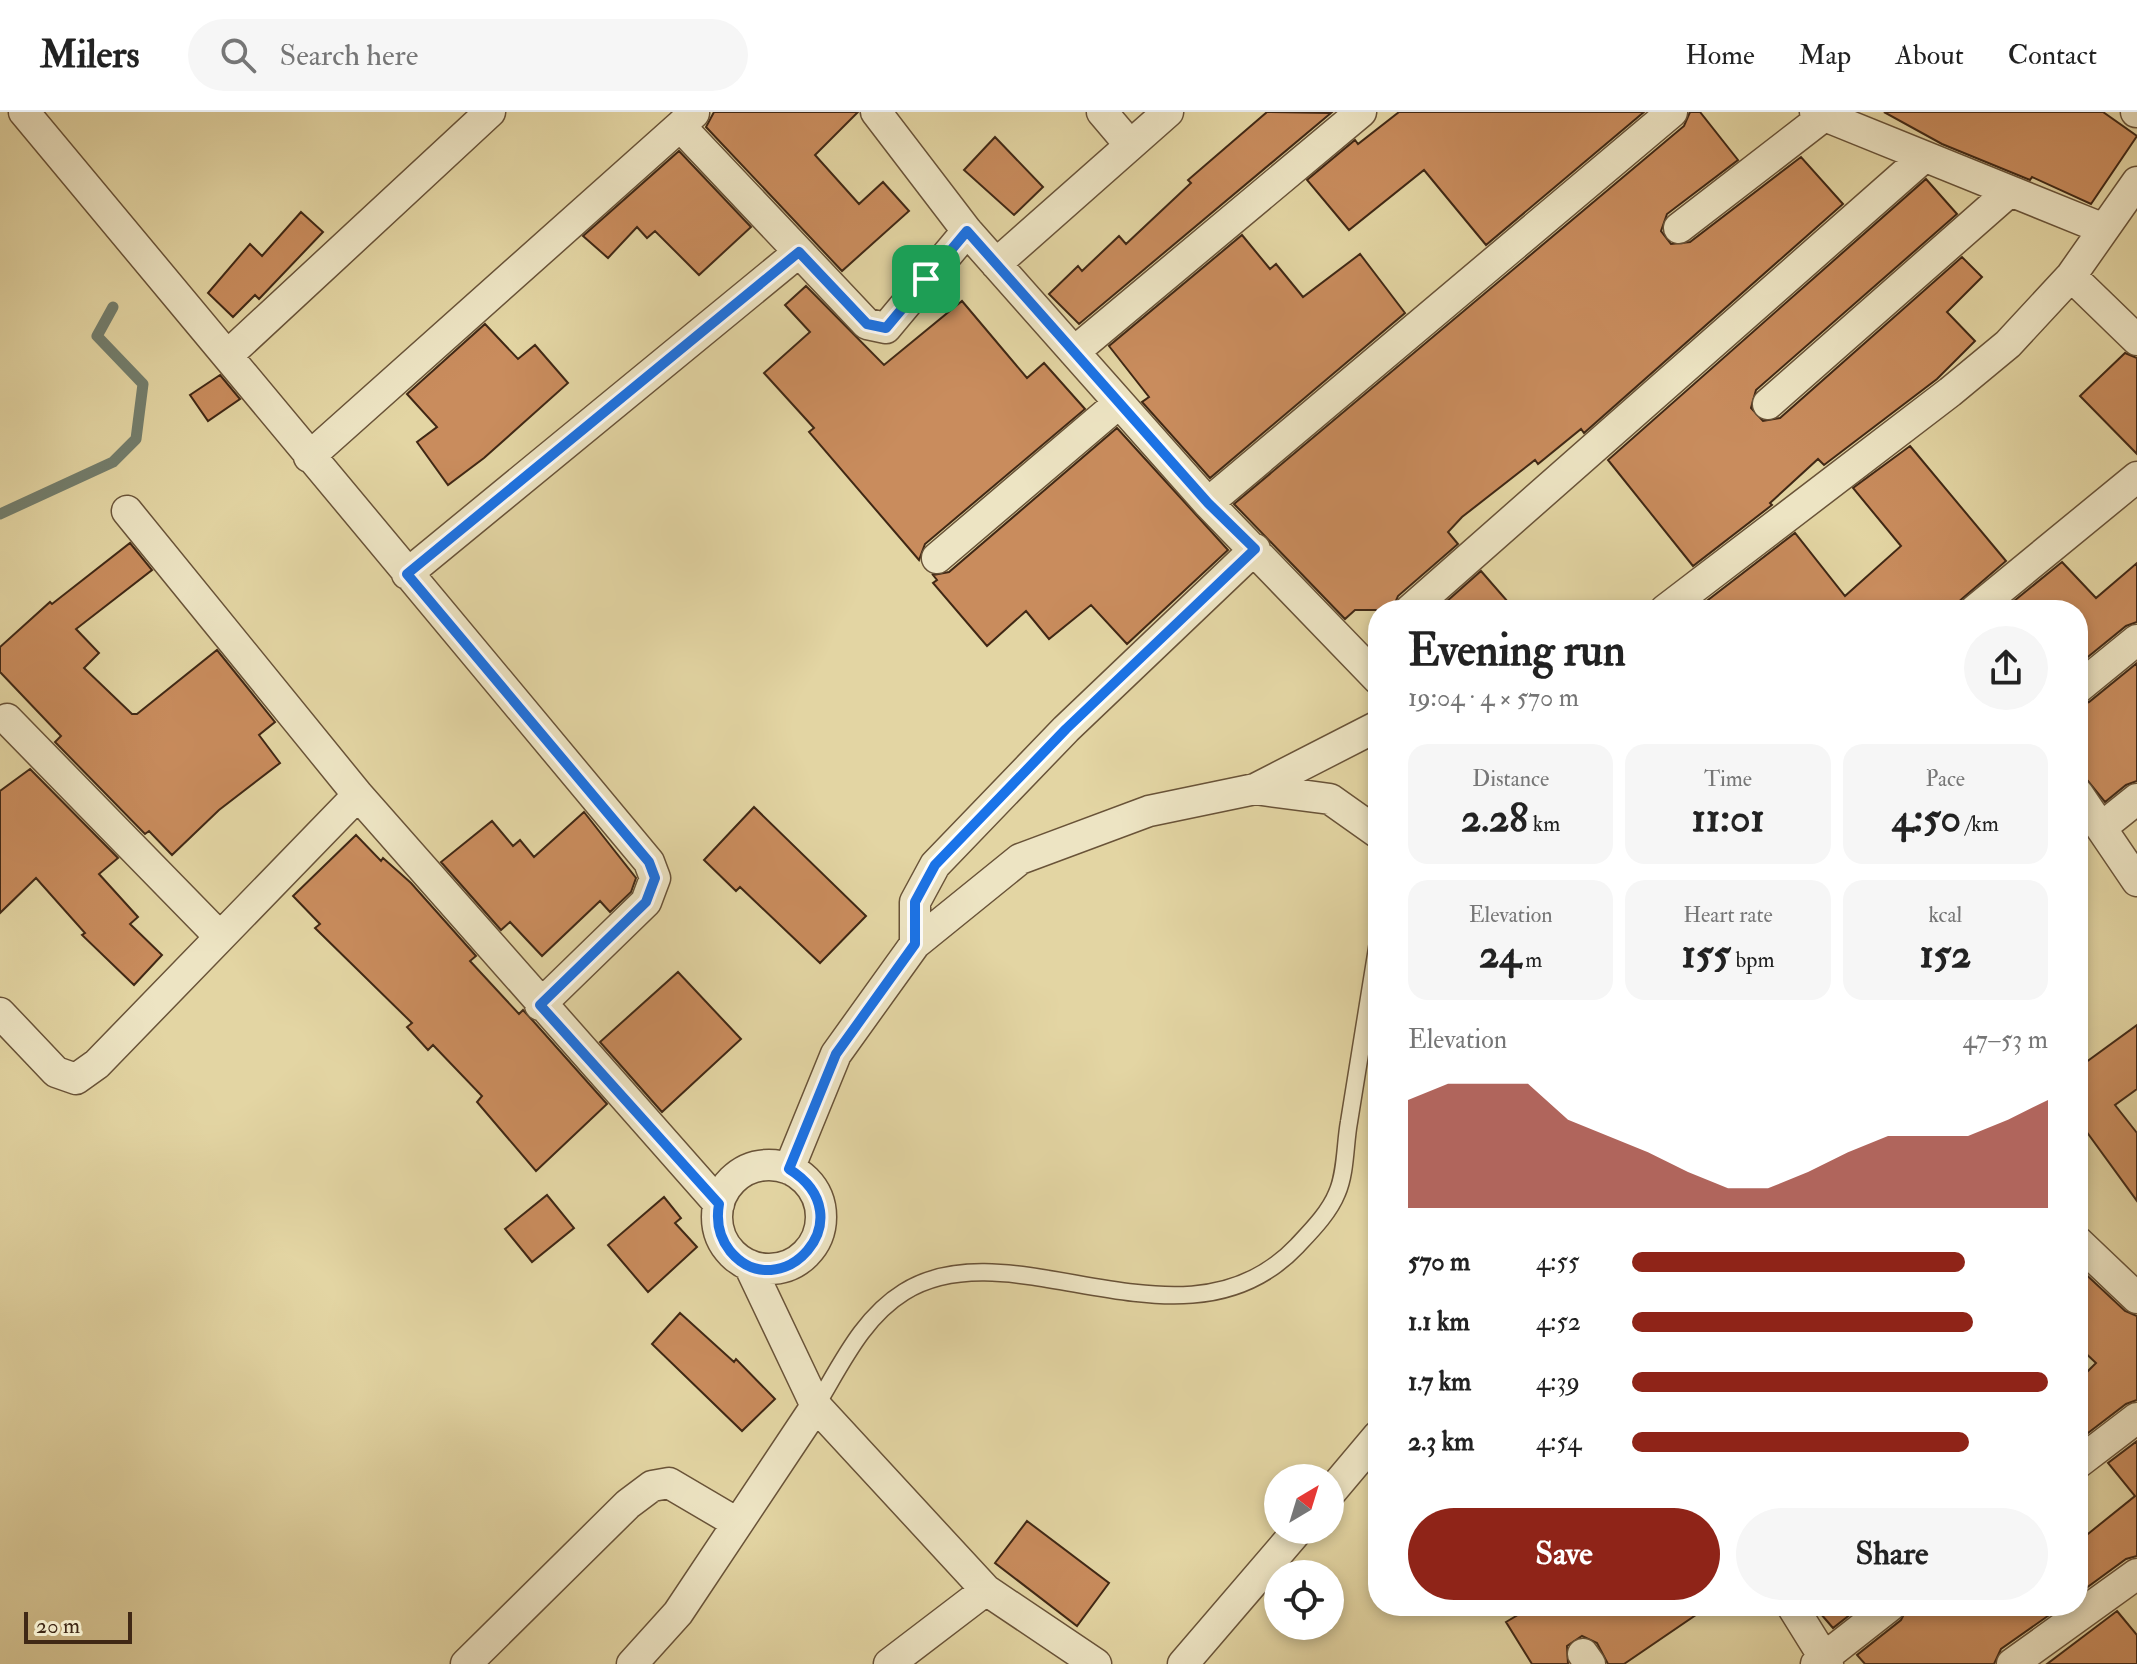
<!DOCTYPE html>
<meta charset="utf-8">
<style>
:root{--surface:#fff;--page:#f6f6f6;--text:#222;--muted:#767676;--line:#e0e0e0;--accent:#8f2418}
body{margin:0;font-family:"IM FELL Double Pica",serif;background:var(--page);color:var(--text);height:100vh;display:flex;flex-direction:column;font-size:30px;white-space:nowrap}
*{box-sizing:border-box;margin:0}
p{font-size:26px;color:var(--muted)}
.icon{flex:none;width:44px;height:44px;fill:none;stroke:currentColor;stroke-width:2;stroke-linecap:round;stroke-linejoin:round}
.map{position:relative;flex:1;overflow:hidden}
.panel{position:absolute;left:1368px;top:488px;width:720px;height:1016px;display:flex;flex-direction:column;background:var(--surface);border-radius:32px;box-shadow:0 4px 12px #0003}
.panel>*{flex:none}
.needle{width:52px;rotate:38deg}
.fabs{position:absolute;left:1264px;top:1352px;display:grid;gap:16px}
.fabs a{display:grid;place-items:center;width:80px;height:80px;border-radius:50%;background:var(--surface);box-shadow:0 4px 12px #0003;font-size:40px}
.scale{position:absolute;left:24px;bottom:20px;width:108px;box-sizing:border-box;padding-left:8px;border:4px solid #402815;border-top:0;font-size:22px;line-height:28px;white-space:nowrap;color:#402815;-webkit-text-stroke:6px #ede4c3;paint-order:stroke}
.pin{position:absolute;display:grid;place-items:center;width:68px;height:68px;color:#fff;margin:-34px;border-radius:16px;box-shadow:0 4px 12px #0006}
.round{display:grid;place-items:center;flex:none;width:84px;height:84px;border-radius:42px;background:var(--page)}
.headline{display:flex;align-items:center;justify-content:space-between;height:136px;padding:0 40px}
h1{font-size:44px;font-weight:700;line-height:60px}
.stats{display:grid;grid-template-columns:repeat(3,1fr);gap:12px;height:136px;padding:8px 40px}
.stats div{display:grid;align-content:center;border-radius:20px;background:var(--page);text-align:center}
.stats b{font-size:40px;font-weight:700}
.stats small{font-size:22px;font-weight:400}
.stats p{font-size:22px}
.chart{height:224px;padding:16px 40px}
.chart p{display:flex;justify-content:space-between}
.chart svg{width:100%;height:144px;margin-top:8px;fill:var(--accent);opacity:.7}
.primary-button{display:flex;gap:16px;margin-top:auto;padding:16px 40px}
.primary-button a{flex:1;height:92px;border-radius:48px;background:var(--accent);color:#fff;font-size:32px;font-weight:700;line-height:92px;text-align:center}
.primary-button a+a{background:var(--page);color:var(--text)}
ul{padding:0 40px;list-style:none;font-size:26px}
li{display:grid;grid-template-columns:128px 96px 1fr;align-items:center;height:60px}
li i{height:20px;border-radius:10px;background:var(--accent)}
header{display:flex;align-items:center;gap:48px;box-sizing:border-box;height:112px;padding:0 40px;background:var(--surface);border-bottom:2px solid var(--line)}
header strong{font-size:38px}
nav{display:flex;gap:44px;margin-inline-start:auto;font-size:28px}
.search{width:560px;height:72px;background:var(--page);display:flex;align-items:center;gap:20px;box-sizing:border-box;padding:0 28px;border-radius:44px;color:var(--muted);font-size:30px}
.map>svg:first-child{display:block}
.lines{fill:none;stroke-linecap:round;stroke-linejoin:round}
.stream{stroke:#737e6d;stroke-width:11}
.building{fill:#c98c5d;stroke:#402815;stroke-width:2}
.service-casing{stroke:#695338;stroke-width:19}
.minor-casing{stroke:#695338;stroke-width:33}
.service{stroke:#ede4c3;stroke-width:16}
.minor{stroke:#ede4c3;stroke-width:30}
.route-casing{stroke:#fff;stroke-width:16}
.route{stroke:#1a73e8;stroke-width:10}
</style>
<header>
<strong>Milers</strong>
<div class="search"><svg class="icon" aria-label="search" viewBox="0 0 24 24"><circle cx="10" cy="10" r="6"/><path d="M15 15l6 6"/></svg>Search here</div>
<nav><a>Home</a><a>Map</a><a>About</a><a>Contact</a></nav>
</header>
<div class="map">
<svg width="2137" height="1552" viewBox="0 0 2137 1552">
<rect width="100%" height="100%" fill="#e3d5a3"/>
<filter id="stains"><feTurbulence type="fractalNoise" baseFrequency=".0025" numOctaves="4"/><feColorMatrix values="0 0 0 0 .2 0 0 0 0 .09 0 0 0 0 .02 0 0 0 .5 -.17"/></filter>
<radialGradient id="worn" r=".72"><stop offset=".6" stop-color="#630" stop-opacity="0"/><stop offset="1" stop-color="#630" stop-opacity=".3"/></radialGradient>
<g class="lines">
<!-- stream -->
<path class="stream" d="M 0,402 L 113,350 L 136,327 L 143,272 L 97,224 L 113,195"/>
</g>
<!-- building -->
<path class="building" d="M 714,0 L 858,0 L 815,43 L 859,92 L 883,70 L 909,99 L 842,159 L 706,15 Z
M 1267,0 L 1331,1 L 1079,212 L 1049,182 L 1078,154 L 1082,159 L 1119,124 L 1126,132 L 1191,71 L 1188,68 Z
M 1399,0 L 1644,0 L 1486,133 L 1424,58 L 1349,118 L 1307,68 L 1355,28 L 1358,32 Z
M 1690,0 L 1700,0 L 1738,48 L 1667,102 L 1661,119 L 1671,132 L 1690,130 L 1801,45 L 1843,92 L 1584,321 L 1581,317 L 1538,352 L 1535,348 L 1462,405 L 1448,420 L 1458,432 L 1398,484 L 1392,498 L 1355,498 L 1345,507 L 1234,392 L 1684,14 Z
M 1884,0 L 2103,0 L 2137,24 L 2091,92 L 2032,65 L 2030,68 L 1942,32 Z
M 995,25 L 1043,75 L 1014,103 L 964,58 Z
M 679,39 L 751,115 L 699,163 L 655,119 L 647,126 L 637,115 L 608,146 L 583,124 Z
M 1926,67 L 1957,102 L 1756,278 L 1751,296 L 1763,309 L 1780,306 L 1962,145 L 1982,165 L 1947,200 L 1975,229 L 1937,267 L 1824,353 L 1818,347 L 1770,391 L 1772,393 L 1693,454 L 1608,348 Z
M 301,100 L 323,120 L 259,187 L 255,183 L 233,205 L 208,181 L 250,132 L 262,144 Z
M 1242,123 L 1270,157 L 1276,152 L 1303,185 L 1360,142 L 1405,201 L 1210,366 L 1142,290 L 1149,285 L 1109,234 Z
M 806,174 L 884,253 L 962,189 L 1027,266 L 1044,251 L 1085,297 L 925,432 L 919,448 L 809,320 L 814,316 L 764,261 L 810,220 L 785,193 Z
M 485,212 L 518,247 L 535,233 L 568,271 L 484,346 L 448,373 L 417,330 L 437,315 L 407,282 Z
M 2125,241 L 2137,246 L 2137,342 L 2080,284 Z
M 220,263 L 240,287 L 208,309 L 190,283 Z
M 1117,316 L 1228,438 L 1127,532 L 1091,493 L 1049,527 L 1026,499 L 987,534 L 933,471 L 937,468 L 933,463 L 949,460 Z
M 1910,334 L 2006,449 L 1949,498 L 1695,498 L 1795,421 L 1845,484 L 1901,434 L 1853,376 Z
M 130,431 L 152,458 L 76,517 L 99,541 L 84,556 L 132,602 L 137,602 L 217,538 L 275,610 L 259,623 L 280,651 L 219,698 L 172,743 L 149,719 L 145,722 L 55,630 L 61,624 L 0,560 L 0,535 L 50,490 L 52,492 Z
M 2062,450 L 2096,486 L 2137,451 L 2137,510 L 2126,514 L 2078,553 L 2078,498 L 2003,498 Z
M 1481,459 L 1515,498 L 1437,498 Z
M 2137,551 L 2137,669 L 2126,673 L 2105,690 L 2078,657 L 2078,594 L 2089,590 Z
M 30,657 L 118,746 L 99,762 L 138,805 L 130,812 L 162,843 L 134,873 L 82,823 L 85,821 L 36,766 L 0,801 L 0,679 Z
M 754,695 L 866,804 L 820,851 L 740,775 L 736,779 L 704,748 Z
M 584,700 L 636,766 L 631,780 L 610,800 L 600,789 L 542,844 L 510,810 L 501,818 L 441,750 L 492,709 L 513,734 L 520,728 L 534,745 Z
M 356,723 L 381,749 L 383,746 L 411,771 L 476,844 L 470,849 L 519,902 L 523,898 L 534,910 L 607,992 L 536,1059 L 477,990 L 482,984 L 433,933 L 428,938 L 407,915 L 412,911 L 315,816 L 320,812 L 293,784 Z
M 678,860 L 741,927 L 662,1000 L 600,930 Z
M 2137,913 L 2137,977 L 2115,993 L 2137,1021 L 2137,1089 L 2078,1008 L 2078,956 Z
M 547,1083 L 574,1116 L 532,1150 L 505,1117 Z
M 664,1085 L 681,1106 L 675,1111 L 697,1135 L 648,1180 L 608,1133 Z
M 2078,1155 L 2125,1199 L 2137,1204 L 2137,1288 L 2126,1292 L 2088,1321 L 2078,1311 L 2078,1269 L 2096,1251 L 2078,1234 Z
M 680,1201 L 734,1250 L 736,1247 L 775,1287 L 742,1319 L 652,1232 Z
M 2137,1329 L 2137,1444 L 2126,1447 L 2078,1482 L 2078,1430 L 2135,1384 L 2108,1351 Z
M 1027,1409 L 1109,1471 L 1077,1514 L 995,1451 Z
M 1533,1494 L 1709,1494 L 1624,1552 L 1608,1552 L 1597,1531 L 1582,1524 L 1567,1534 L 1568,1552 L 1532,1552 L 1506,1510 Z
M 1814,1494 L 1861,1494 L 1833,1516 Z
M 1908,1494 L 2062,1494 L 2001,1537 L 1994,1552 L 1865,1552 L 1857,1543 L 1901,1508 Z
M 2117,1499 L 2137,1523 L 2137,1552 L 2047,1552 Z"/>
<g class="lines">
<!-- service casing -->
<g class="service-casing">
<path id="service" d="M 816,1294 C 841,1253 862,1206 904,1180 C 1013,1112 1185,1252 1297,1134 C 1311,1119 1329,1101 1337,1081 C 1346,1061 1345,1031 1349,1010 C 1359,950 1368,890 1378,830"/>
</g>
<!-- minor casing -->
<g class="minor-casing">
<path id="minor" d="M 24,0 L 649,750 L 655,766 L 646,790 L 540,893
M 876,0 L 967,119 L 1208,391 L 1378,567
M 1102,0 L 1130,33
M 1815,0 L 2104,117
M 2136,0 L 2137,0
M 694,1 L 680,14 L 867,212 L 886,216 L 967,119
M 1679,116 L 1824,4
M 996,152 L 1168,0
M 2071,164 L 2137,228
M 1074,240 L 1361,0
M 228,243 L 490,0
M 1768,292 L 2010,79
M 309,345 L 680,14
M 1208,391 L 1672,0
M 127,399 L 358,683 L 719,1092
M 937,446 L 1119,291
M 407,462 L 799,140
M 1410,498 L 1924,45
M 1665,498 L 1950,280 L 2008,232 L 2071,164 L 2137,70
M 1975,498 L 2137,365
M 2078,576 L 2137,528
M 7,607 L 220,825
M 1255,677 L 1330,687 L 1378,721
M 2078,682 L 2137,769
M 2102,715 L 2137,687
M 915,832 L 915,790 L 935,753 L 1066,617 L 1255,437
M 0,901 L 56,960 L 76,967 L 97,952 L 358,683
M717 1105a52 52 0 1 1 104 0a52 52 0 1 1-104 0Z
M 789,1057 L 836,942 L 915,832 L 1020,747 L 1149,699 L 1255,677 L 1378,614
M 2078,1130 L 2137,1186
M 749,1153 L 816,1294 L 986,1478 L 1096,1552
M 2078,1351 L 2137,1306
M 1330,1381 L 1378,1324
M 1792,1494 L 1828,1552
M 1583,1542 L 1590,1552
M 466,1552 L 628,1392 L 652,1374 L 669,1371 L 737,1411
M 632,1552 L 678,1501 L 816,1294
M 889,1552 L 986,1478
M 1183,1552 L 1298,1418
M 1816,1552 L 1890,1494
M 2012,1552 L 2137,1462"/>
</g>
<!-- service -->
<use href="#service" class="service"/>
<!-- minor -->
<use href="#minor" class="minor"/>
</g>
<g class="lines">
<!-- route casing -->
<g class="route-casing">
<path id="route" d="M 967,119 L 1208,391 L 1255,437 L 1066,617 L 935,753 L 915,790 L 915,832 L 836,942 L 789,1057 C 868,1106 779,1198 730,1139 C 719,1125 716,1109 719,1092 L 540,893 L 646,790 L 655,766 L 649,750 L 407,462 L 799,140 L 867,212 L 886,216 Z"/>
</g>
<!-- route -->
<use href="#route" class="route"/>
</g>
<rect width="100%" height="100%" filter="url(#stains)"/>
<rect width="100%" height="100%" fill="url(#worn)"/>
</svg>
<div class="fabs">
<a><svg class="needle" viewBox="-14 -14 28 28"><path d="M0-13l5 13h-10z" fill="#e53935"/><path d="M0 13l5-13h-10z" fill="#767676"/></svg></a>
<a><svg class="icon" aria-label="locate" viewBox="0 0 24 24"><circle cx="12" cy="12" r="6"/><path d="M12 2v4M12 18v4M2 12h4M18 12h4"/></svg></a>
</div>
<div class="scale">20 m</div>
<div class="pin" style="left:926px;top:167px;background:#1e9e55"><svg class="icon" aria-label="arrive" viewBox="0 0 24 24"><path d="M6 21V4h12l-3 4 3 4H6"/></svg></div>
<section class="panel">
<div class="headline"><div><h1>Evening run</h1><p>19:04 · 4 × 570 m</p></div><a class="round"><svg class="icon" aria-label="share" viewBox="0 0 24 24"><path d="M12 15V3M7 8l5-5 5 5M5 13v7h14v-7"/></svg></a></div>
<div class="stats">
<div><p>Distance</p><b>2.28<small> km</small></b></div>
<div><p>Time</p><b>11:01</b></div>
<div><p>Pace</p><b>4:50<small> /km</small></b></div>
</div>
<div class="stats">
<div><p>Elevation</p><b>24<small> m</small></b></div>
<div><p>Heart rate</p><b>155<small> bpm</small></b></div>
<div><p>kcal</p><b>152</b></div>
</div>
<div class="chart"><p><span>Elevation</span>47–53 m</p>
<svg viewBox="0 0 160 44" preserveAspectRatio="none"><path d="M0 44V11L10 6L20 6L30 6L40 17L50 22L60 27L70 33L80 38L90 38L100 33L110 27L120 22L130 22L140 22L150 17L160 11V44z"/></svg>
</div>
<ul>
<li><b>570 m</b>4:55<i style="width:80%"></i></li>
<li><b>1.1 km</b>4:52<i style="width:82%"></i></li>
<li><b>1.7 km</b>4:39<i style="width:100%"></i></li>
<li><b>2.3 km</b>4:54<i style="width:81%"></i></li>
</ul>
<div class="primary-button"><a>Save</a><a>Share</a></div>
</section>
</div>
